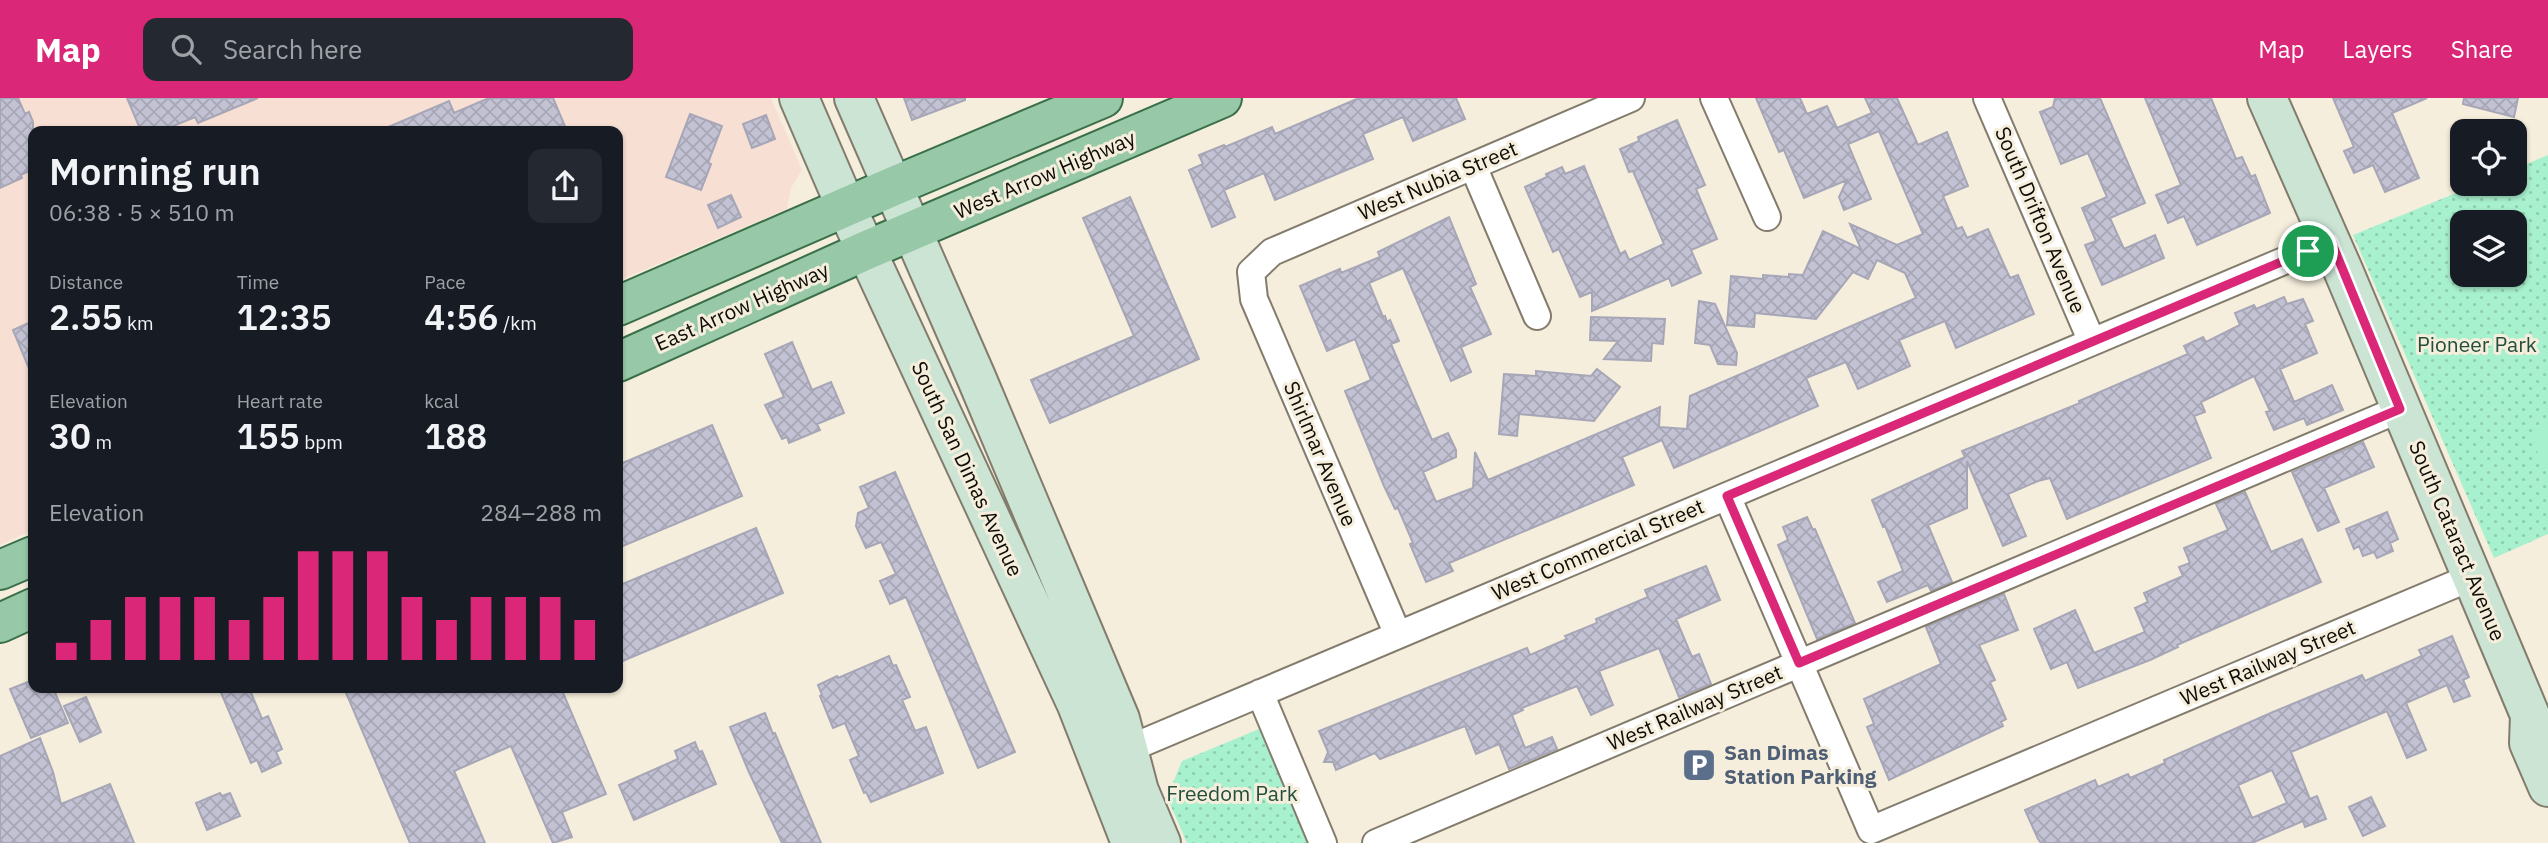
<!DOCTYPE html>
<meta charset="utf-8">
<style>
:root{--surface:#171b24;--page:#242831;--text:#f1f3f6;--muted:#9ea1a6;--accent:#db2777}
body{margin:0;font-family:"IBM Plex Sans",sans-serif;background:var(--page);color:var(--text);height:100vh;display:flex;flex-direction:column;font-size:26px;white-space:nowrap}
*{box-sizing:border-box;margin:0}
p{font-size:23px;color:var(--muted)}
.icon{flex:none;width:38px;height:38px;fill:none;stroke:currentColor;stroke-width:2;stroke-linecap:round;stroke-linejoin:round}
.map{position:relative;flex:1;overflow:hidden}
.side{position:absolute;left:28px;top:28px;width:595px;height:567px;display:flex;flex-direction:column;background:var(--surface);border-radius:14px;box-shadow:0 2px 5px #0004}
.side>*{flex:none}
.controls{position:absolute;left:2450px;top:21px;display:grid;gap:14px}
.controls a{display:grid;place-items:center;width:77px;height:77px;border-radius:14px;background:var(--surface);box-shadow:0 2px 5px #0004;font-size:35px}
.pin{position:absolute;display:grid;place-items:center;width:60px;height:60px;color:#fff;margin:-30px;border:4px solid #fff;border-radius:50%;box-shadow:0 2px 7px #0007}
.round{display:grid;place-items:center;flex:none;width:74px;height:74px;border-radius:14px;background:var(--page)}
.headline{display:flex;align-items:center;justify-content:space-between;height:119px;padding:0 21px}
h1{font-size:38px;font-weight:600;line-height:52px}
.metrics{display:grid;grid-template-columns:repeat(3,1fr);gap:10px;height:119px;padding:7px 21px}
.metrics div{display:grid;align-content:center}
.metrics b{font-size:35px;font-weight:600}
.metrics small{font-size:19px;font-weight:400}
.metrics p{font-size:19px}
.chart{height:196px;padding:14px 21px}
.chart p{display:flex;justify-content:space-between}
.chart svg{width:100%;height:126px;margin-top:7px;stroke:var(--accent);stroke-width:6}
header{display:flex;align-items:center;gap:42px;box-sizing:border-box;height:98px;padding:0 35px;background:var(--accent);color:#fff}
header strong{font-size:33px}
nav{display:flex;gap:38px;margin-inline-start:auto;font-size:24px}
.search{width:490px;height:63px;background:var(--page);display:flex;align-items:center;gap:18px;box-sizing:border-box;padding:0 24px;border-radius:14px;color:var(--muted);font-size:26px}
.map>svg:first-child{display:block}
.commercial{fill:#f7dfd4}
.green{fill:url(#green-dots);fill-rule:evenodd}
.pitch{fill:#a8f1ce}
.building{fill:url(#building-cross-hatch);stroke:#a6a6b7;stroke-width:2;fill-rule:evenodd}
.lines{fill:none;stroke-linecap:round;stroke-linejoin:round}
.street-casing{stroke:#837c6c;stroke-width:30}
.secondary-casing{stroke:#837c6c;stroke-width:42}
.primary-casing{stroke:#3a6f4a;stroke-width:42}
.street{stroke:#fff;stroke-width:26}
.secondary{stroke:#cbe4d4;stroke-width:38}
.primary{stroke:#97c9a8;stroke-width:38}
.route-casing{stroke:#fff;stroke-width:14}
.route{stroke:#db2777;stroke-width:9}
.labels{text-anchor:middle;stroke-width:6;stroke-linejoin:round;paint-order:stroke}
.street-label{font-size:21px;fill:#0e0c06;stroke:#f6eedc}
.park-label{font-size:21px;fill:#224e3b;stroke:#f6eedc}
.service-label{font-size:21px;font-weight:bold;fill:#4e5e75;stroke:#f6eedc;text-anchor:start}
</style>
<header>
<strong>Map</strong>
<div class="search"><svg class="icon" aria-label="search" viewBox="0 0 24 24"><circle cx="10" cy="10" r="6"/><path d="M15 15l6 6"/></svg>Search here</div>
<nav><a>Map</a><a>Layers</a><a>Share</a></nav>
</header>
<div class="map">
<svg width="2548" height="745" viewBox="0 0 2548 745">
<defs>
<pattern id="green-dots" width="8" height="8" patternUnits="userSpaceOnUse" patternTransform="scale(1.75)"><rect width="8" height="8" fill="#a8f1ce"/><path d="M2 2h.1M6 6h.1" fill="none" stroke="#8fcdaf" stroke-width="1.8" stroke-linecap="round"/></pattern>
<pattern id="building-cross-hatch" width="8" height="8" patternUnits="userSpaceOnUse" patternTransform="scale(1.75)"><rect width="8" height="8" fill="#c3c2d4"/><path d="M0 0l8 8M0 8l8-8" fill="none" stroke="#a6a6b4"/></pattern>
</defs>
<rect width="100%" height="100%" fill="#f6eedc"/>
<!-- commercial -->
<path class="commercial" d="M 0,0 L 771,0 L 802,72 L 791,90 L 787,111 L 618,183 L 618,33 L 33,33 L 33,432 L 0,447 Z"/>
<!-- green -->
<path class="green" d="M 2548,57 L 2548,436 L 2494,460 L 2353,137 L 2478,86 L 2515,86 L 2515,71 ZM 2462,124 L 2515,124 L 2515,177 L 2462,177 Z
M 1259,631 L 1308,745 L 1187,745 L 1167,699 L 1182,663 Z"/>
<!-- pitch -->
<path class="pitch" d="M 2548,324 L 2548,380 L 2535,348 L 2535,333 L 2540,327 Z"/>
<!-- building -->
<path class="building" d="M 0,0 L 18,0 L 25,16 L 29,14 L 33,24 L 33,71 L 21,77 L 22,80 L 0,90 Z
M 127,0 L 258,0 L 198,25 L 195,19 L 161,33 L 141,33 Z
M 489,0 L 553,0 L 567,33 L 379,33 L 449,3 L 454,15 Z
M 904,0 L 965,0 L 965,2 L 912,22 Z
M 1359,0 L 1456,0 L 1465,21 L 1413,43 L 1403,19 L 1363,36 L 1373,61 L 1275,102 L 1264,75 L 1224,92 L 1235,119 L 1212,129 L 1189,72 L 1203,66 L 1199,57 L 1224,47 L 1225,49 L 1272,29 L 1275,36 Z
M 1756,0 L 1800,0 L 1807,16 L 1827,8 L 1837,30 L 1872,15 L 1865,0 L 1897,0 L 1918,47 L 1947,34 L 1968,88 L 1943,98 L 1957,131 L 1962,129 L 1967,140 L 1988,131 L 2010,180 L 2018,177 L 2034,216 L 1956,250 L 1945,223 L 1899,242 L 1910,268 L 1858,291 L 1846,264 L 1806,280 L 1818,308 L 1674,370 L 1662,342 L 1622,359 L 1634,387 L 1449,465 L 1453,473 L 1426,484 L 1410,446 L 1413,445 L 1398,410 L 1395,411 L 1384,388 L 1345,293 L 1371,282 L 1355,241 L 1327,253 L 1300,188 L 1340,171 L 1341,175 L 1380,159 L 1378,154 L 1449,119 L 1476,186 L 1470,189 L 1491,236 L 1461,249 L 1471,274 L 1451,283 L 1403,170 L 1369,185 L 1383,219 L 1385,218 L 1387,224 L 1390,222 L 1399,243 L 1391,246 L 1432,342 L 1448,335 L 1456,352 L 1456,359 L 1423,374 L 1436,404 L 1473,390 L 1475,354 L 1488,382 L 1660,309 L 1659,329 L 1687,331 L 1690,298 L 1916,200 L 1905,175 L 1877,162 L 1868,181 L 1853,174 L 1816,221 L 1755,215 L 1754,229 L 1727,227 L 1731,178 L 1763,181 L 1763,177 L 1789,179 L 1789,176 L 1803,177 L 1823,133 L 1861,151 L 1850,126 L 1897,147 L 1923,136 L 1879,33 L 1848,46 L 1871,101 L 1844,112 L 1839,99 L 1847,82 L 1804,100 L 1784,52 L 1779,54 Z
M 2055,0 L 2100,0 L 2145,105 L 2110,120 L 2124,151 L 2155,137 L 2164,160 L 2102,187 L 2085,147 L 2096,143 L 2082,110 L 2107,99 L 2088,55 L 2061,66 L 2040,14 L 2053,9 Z
M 2145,0 L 2211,0 L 2236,61 L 2242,59 L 2251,79 L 2255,77 L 2270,115 L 2197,147 L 2184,118 L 2168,125 L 2156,97 L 2181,87 Z
M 2333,0 L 2427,0 L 2392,15 L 2419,80 L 2385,94 L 2373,67 L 2354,75 L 2344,53 L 2354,49 Z
M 2464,0 L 2518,0 L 2514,19 L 2463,6 Z
M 690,16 L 722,28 L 708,65 L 711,66 L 701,92 L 666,79 Z
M 766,17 L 775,41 L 752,50 L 743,26 Z
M 1677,22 L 1705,87 L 1696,91 L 1717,141 L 1691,152 L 1701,175 L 1672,188 L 1669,180 L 1592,213 L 1592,194 L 1580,199 L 1559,151 L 1553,154 L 1525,89 L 1547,79 L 1546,76 L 1562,69 L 1565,76 L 1584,68 L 1620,156 L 1625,153 L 1629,162 L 1664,146 L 1633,73 L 1629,74 L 1620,51 L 1639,43 L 1638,39 Z
M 731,97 L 741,119 L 718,130 L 708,107 Z
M 1130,99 L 1199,261 L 1050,325 L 1031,282 L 1134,238 L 1083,120 Z
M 2284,199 L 2287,206 L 2303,201 L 2313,223 L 2305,226 L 2317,255 L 2280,271 L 2294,304 L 2332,287 L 2343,312 L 2307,327 L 2304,320 L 2274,332 L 2266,314 L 2270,313 L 2254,278 L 2201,304 L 2205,314 L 2194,318 L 2211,360 L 2067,421 L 2050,380 L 2038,383 L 2008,396 L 2026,438 L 2003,448 L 1967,363 L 1967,410 L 1928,427 L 1952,484 L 1931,493 L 1928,487 L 1887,504 L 1878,484 L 1903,473 L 1885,428 L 1883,429 L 1872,402 L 1965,359 L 1962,353 L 2080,305 L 2079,303 L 2188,256 L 2184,248 L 2203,239 L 2206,244 L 2240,227 L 2235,215 L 2254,207 L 2256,211 Z
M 1699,203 L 1715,206 L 1737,255 L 1736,267 L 1718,266 L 1710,247 L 1695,245 Z
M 1591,219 L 1665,221 L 1663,246 L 1652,245 L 1651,263 L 1604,261 L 1618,243 L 1590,242 Z
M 33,223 L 33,280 L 13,232 Z
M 792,244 L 812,292 L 831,284 L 844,315 L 817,326 L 820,332 L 789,345 L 787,339 L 782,341 L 765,307 L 784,299 L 765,256 Z
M 1597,271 L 1620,289 L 1594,323 L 1519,316 L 1517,338 L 1499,336 L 1504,276 L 1536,278 L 1536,273 L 1591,278 Z
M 712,327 L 742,398 L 618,450 L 618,367 Z
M 2363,344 L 2374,369 L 2324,390 L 2339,424 L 2318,433 L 2292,374 Z
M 895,374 L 1015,654 L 978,670 L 906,499 L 890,506 L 880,483 L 896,476 L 881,444 L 866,450 L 856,428 L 858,415 L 869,410 L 860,389 Z
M 2245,394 L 2271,454 L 2302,441 L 2321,484 L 2177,547 L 2178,549 L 2150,562 L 2078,590 L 2067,564 L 2051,571 L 2034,531 L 2075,512 L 2094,555 L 2145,534 L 2135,510 L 2148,504 L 2144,495 L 2183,478 L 2179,469 L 2190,465 L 2184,450 L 2228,432 L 2216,406 Z
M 2387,414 L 2398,441 L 2390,445 L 2393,453 L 2377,460 L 2374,454 L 2363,458 L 2359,448 L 2354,451 L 2346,431 Z
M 1807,419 L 1813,432 L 1815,431 L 1855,525 L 1817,541 L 1778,447 L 1788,442 L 1783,429 Z
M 756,430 L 783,495 L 618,565 L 618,488 Z
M 1706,468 L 1720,502 L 1676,521 L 1692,559 L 1699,556 L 1711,586 L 1679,599 L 1659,550 L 1599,573 L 1613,607 L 1591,617 L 1577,588 L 1522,610 L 1523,612 L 1512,617 L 1525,650 L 1552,639 L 1557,651 L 1509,671 L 1499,646 L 1476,656 L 1465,628 L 1380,661 L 1375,655 L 1336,672 L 1333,664 L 1324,664 L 1328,654 L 1319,633 L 1527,550 L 1530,557 L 1567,541 L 1565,538 L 1597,525 L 1596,521 L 1648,499 L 1645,492 Z
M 2004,496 L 2018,532 L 1979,547 L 1995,582 L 1990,584 L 2006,621 L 2001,624 L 2003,628 L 1889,682 L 1867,629 L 1874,626 L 1864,601 L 1941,566 L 1926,529 Z
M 2452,538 L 2469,579 L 2463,582 L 2470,598 L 2454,604 L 2447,587 L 2406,605 L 2426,652 L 2407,660 L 2387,613 L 2291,654 L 2310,701 L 2317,698 L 2326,721 L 2305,729 L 2303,723 L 2252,745 L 2041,745 L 2038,741 L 2025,712 L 2095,682 L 2098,689 L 2128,676 L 2130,680 L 2165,665 L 2164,662 L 2273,614 L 2362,577 L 2365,583 L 2422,558 L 2419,552 ZM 2272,672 L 2287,705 L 2252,720 L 2238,687 Z
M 889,558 L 893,568 L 896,567 L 910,599 L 902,602 L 915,633 L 926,629 L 943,675 L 871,704 L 866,694 L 864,695 L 850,662 L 859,658 L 845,625 L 833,630 L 820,598 L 822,597 L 818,587 L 837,578 L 838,580 Z
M 33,582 L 33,590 L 53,590 L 68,625 L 31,640 L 10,591 Z
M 219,590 L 249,590 L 262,621 L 268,618 L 282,651 L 276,654 L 281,665 L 262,674 L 257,662 L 251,665 Z
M 344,590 L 561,590 L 606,696 L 562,714 L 572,739 L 553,745 L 511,648 L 454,673 L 485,745 L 410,745 Z
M 86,599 L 101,634 L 80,644 L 64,608 Z
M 765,615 L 773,636 L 775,635 L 821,745 L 782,745 L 748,672 L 730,629 Z
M 40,640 L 53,674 L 61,706 L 110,686 L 134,745 L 0,745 L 0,658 Z
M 695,644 L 699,654 L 702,653 L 716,686 L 634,722 L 619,687 L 678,661 L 675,653 Z
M 220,695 L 222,698 L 230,695 L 240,718 L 207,732 L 196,705 Z
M 2371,699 L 2385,728 L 2363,738 L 2349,709 Z"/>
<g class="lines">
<!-- street casing -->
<g class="street-casing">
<path id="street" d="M 1714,0 L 1767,119
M 1987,0 L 2092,244
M 1473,68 L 1537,218
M 1727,398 L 1871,732 L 2472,479
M 1398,537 L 1254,201 L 1251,174 L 1272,154 L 1631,0
M 1260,595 L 1323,745
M 1114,657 L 2331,143
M 1376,745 L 2400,311"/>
</g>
<!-- secondary casing -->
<g class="secondary-casing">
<path id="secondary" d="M 799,0 L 846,109 L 1077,607 L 1131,745
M 854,0 L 976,279 L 1120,621 L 1139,693 L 1161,745
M 2267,0 L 2343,172 L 2530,617 L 2529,645 L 2548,689"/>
</g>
<!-- primary casing -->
<g class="primary-casing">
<path id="primary" d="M 618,208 L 894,88 L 1103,0
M 618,264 L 867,152 L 1222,0
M 0,472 L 33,458
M 0,525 L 33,510"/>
</g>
<!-- street -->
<use href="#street" class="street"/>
<!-- secondary -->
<use href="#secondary" class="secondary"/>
<!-- primary -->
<use href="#primary" class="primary"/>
</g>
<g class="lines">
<!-- route casing -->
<g class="route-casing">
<path id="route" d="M 2331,143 L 2400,311 L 1799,565 L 1727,398 Z"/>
</g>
<!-- route -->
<use href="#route" class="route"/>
</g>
<!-- icons -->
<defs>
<g id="parking-square" transform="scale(1.75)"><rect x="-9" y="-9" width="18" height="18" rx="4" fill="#5c6f8a" stroke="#f6eedc"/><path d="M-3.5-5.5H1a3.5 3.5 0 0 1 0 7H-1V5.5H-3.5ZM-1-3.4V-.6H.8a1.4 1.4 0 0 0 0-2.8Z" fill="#fff"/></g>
</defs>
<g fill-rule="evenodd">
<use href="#parking-square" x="1699" y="667"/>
</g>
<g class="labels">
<!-- street labels -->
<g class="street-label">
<text transform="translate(1045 77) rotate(-23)" y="7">West Arrow Highway</text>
<text transform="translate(1438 83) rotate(-23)" y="7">West Nubia Street</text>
<text transform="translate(2040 122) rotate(67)" y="7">South Drifton Avenue</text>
<text transform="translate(742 209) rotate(-24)" y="7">East Arrow Highway</text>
<text transform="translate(1320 356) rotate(67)" y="7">Shirlmar Avenue</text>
<text transform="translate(967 371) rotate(65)" y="7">South San Dimas Avenue</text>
<text transform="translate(2457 443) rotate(67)" y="7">South Cataract Avenue</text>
<text transform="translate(1598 452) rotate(-23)" y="7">West Commercial Street</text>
<text transform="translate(2268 565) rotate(-23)" y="7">West Railway Street</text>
<text transform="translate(1695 610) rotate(-23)" y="7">West Railway Street</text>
</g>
<!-- park labels -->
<g class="park-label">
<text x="2477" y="254">Pioneer Park</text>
<text x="1232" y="703">Freedom Park</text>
</g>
<!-- service labels -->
<g class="service-label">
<text x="1724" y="662">San Dimas<tspan x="1724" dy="24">Station Parking</tspan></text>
</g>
</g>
</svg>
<div class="controls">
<a><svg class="icon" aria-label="locate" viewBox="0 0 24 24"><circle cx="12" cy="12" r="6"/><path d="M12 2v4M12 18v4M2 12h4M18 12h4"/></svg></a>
<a><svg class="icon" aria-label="layers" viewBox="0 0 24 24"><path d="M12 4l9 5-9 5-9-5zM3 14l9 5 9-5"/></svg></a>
</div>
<div class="pin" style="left:2308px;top:153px;background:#1e9e55"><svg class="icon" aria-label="arrive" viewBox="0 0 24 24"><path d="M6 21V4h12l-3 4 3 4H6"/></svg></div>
<section class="side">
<div class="headline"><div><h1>Morning run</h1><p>06:38 · 5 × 510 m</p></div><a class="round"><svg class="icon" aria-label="share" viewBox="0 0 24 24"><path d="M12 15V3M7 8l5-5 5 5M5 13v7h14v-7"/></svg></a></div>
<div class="metrics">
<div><p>Distance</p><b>2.55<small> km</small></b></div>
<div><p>Time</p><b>12:35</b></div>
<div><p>Pace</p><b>4:56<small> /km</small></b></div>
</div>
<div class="metrics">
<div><p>Elevation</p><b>30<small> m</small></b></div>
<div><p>Heart rate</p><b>155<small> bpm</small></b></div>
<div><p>kcal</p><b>188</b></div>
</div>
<div class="chart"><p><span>Elevation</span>284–288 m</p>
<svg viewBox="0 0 160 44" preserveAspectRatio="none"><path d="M5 44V38M15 44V30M25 44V22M35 44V22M45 44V22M55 44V30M65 44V22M75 44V6M85 44V6M95 44V6M105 44V22M115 44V30M125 44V22M135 44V22M145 44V22M155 44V30"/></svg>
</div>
</section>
</div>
